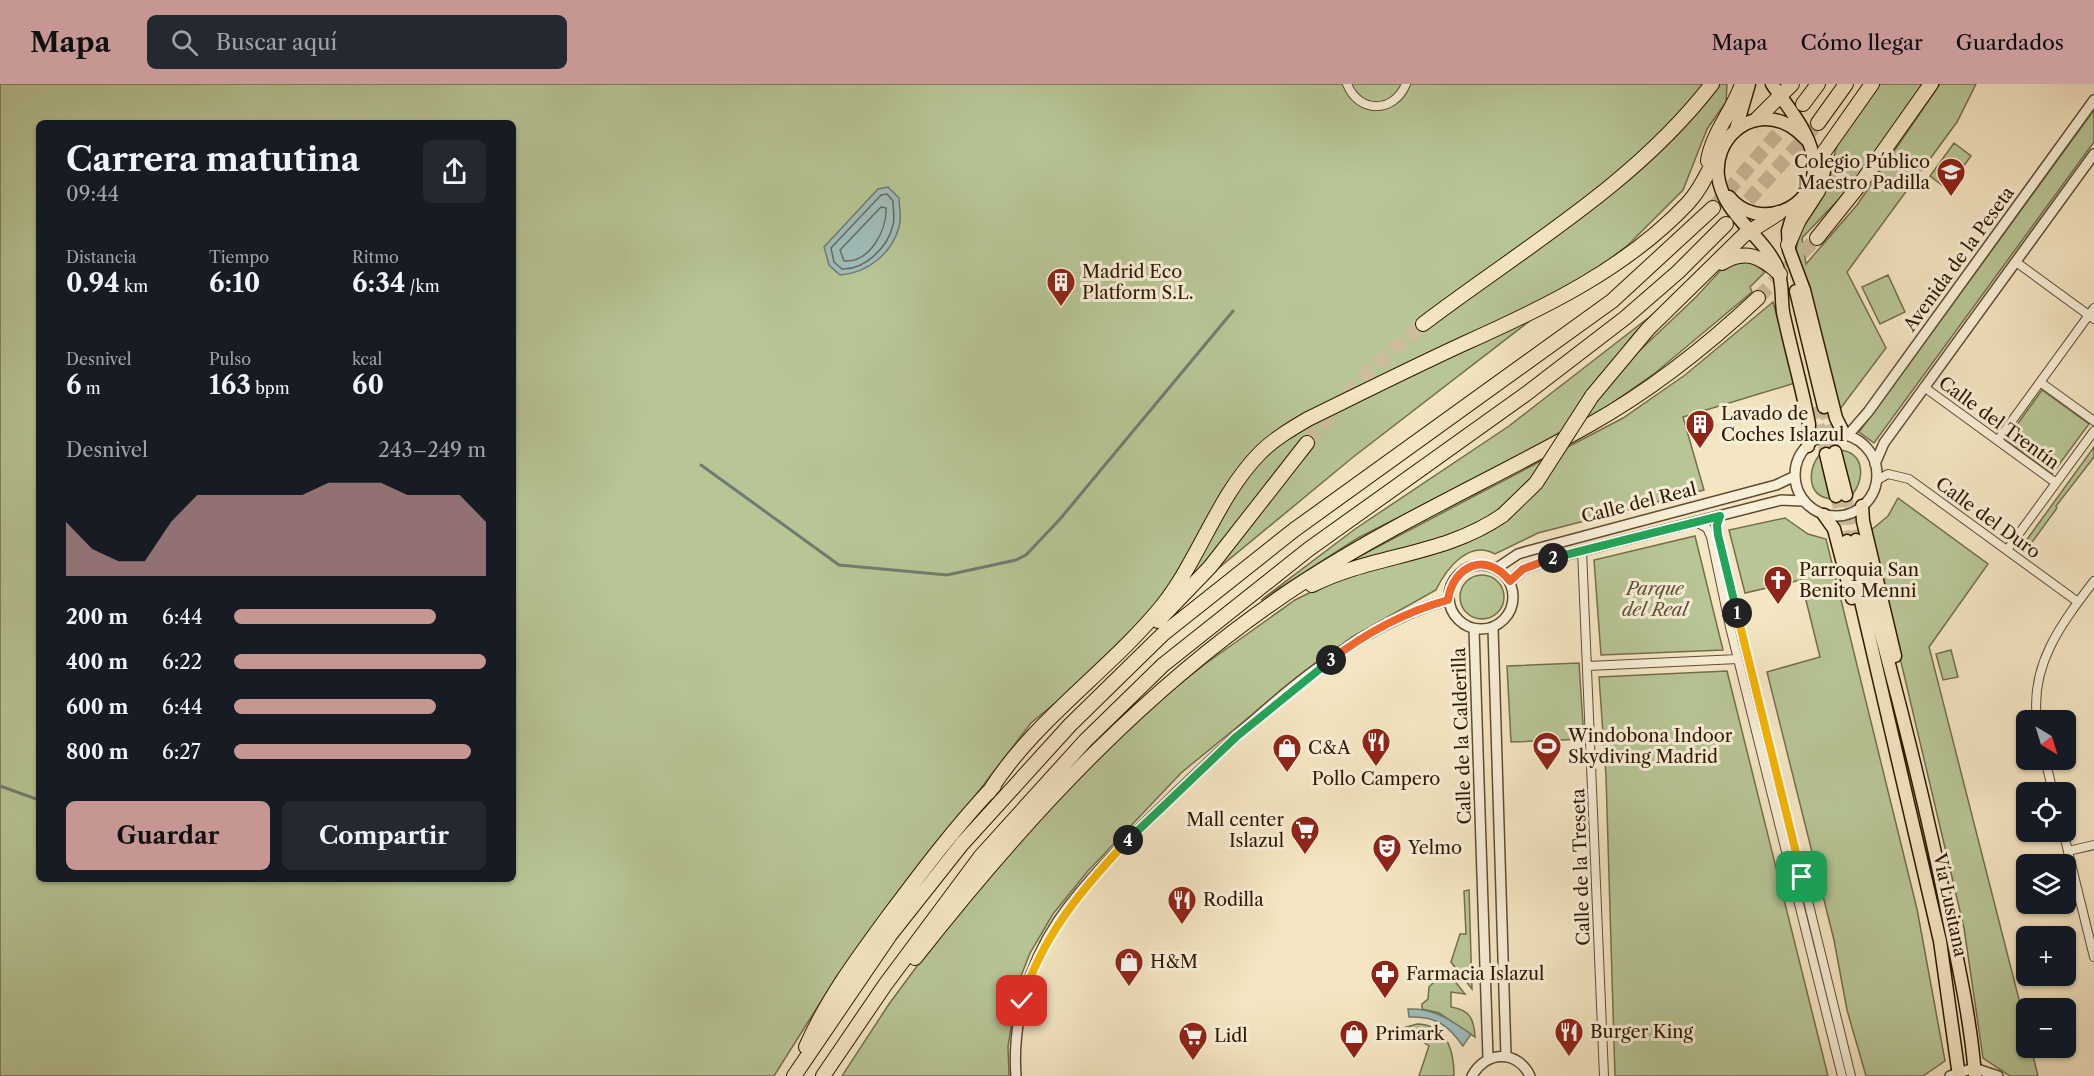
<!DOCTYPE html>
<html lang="es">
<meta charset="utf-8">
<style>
:root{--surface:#171b24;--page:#242831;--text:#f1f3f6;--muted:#9ea1a6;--accent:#c59692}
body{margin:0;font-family:"Libre Caslon Text",serif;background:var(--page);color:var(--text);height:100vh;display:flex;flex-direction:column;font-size:22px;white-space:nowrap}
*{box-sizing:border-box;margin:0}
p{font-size:20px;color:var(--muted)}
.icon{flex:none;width:33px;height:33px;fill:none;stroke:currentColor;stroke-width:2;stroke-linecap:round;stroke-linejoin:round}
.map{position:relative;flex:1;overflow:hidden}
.side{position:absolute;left:36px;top:36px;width:480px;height:762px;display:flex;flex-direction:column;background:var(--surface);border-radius:9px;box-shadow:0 2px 4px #0004}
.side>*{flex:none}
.needle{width:39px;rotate:142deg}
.tools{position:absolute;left:2016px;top:626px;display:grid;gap:12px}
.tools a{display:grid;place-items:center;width:60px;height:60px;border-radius:9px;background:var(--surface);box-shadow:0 2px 4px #0004;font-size:30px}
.pin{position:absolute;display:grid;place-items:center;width:51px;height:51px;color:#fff;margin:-26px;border-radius:12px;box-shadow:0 3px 9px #0006}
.km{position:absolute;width:30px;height:30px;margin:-15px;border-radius:50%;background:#222;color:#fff;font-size:16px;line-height:30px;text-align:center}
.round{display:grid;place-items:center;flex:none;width:63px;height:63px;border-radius:9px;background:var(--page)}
.headline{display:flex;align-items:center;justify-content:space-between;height:102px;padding:0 30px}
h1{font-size:33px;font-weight:800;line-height:45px}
.metrics{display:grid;grid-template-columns:repeat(3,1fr);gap:9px;height:102px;padding:6px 30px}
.metrics div{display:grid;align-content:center}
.metrics b{font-size:26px;font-weight:800}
.metrics small{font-size:16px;font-weight:400}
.metrics p{font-size:16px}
.chart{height:168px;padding:12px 30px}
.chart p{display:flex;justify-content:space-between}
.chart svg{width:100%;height:108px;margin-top:6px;fill:var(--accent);opacity:.7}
.primary-button{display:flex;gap:12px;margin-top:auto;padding:12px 30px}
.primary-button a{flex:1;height:69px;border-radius:9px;background:var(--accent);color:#111;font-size:24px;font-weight:800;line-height:69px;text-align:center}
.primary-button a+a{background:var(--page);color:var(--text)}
ul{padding:0 30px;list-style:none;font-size:20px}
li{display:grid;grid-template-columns:96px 72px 1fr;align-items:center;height:45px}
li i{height:15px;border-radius:8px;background:var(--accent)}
header{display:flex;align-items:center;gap:36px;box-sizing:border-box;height:84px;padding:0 30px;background:var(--accent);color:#111}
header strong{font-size:28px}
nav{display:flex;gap:33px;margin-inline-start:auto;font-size:21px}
.search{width:420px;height:54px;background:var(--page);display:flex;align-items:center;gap:15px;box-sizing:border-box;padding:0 21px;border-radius:9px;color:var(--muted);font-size:22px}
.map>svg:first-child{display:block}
.green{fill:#b8c696;stroke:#736e4c;stroke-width:1.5;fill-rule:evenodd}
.water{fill:#9fbebc;stroke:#727b71;stroke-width:1.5}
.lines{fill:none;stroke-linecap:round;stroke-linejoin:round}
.shore{stroke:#666a5e;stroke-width:1.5}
.stream{stroke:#727b71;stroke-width:3}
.primary-tunnel{stroke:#cdbd9c;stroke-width:12;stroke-dasharray:12 6;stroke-linecap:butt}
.motorway-tunnel{stroke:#cdbd9c;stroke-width:14;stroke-dasharray:14 7;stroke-linecap:butt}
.minor-casing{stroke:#604b32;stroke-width:10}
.tertiary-casing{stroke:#604b32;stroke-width:12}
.primary-casing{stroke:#2e1701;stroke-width:15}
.motorway-casing{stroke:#2e1701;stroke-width:16}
.minor{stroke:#f8efd8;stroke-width:8}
.tertiary{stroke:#f8efd8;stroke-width:9}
.primary{stroke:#f5e6c3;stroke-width:12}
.motorway{stroke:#f5e6c3;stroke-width:14}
.motorway-bridge-casing{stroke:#2e1701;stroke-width:16;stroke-linecap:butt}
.motorway-bridge{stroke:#f5e6c3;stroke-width:14}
.split-1-casing{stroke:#fff;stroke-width:12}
.split-2-casing{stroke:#fff;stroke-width:12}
.split-3-casing{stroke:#fff;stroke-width:12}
.split-4-casing{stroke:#fff;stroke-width:12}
.split-5-casing{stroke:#fff;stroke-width:12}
.split-1{stroke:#f5b400;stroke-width:8}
.split-2{stroke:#22a559;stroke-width:8}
.split-3{stroke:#f0652b;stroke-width:8}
.split-4{stroke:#22a559;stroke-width:8}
.split-5{stroke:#f5b400;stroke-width:8}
.labels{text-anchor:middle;stroke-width:6;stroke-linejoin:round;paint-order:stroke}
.poi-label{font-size:18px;fill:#2e1701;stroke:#f8efd8;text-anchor:start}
.street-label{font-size:18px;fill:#2e1701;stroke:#f8efd8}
.park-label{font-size:18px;font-style:italic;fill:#5e5435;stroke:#f8efd8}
</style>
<header>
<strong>Mapa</strong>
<div class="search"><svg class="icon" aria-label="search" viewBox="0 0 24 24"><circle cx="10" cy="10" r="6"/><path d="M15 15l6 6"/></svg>Buscar aquí</div>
<nav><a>Mapa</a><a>Cómo llegar</a><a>Guardados</a></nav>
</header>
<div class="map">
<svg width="2094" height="992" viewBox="0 0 2094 992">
<rect width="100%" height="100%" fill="#f5e6c3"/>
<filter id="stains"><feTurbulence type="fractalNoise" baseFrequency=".00333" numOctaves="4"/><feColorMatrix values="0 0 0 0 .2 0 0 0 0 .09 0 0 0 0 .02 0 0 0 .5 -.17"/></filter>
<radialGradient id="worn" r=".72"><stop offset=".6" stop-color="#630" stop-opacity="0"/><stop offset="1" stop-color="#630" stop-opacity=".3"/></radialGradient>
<!-- green -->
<path class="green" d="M 0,0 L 1727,0 L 1726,18 L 1707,45 L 1683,106 L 1628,161 L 1352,374 L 1031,639 L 837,892 L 774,992 L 0,992 ZM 39,39 L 513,39 L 513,795 L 39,795 Z
M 1880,0 L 1923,0 L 1858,95 L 1802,154 L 1806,180 L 1857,121 L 1940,0 L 1976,0 L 1957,38 L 1847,188 L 1886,264 L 1840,325 L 1796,168 C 1799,137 1819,128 1828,101 C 1833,87 1832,73 1838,59 Z
M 2094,26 L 2094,58 L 1874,359 L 1859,348 Z
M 1954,59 L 1971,72 L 1947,105 L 1930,92 Z
M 1751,178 L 1765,188 L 1750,203 L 1752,208 L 1655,289 L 1598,329 L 1554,354 L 1358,454 L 1261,516 L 1355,445 L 1509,342 L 1661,224 L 1634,250 L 1587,310 L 1619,286 L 1696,213 L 1720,187 L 1732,179 Z
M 1888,191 L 1905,228 L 1880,240 L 1862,203 Z
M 1773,218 L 1795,299 L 1683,333 L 1704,406 L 1538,449 L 1495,470 C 1469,455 1446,485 1436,506 L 1352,553 L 1281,607 L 1181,689 L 1087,788 L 1053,830 L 1030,869 L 1019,897 L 1008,962 L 1009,992 L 842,992 L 889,920 L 963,820 L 1006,770 L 1125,643 L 1205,580 L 1295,516 L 1319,504 L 1363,488 L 1428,472 L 1463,460 L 1490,446 L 1462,450 L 1341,482 L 1623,334 L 1685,291 Z
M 2042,306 L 2089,340 L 2052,390 L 2006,356 Z
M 2094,363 L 2094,373 L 2056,422 L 2057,424 L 2027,465 L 2023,461 Z
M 1841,366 C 1866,370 1864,396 1852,411 Z
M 1820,370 L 1830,415 C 1806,411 1808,385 1820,370 Z
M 1898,414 L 1988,480 L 1929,563 L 2026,943 L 2026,963 L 2031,963 L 2038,992 L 2010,992 L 1983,974 L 1964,844 L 1870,447 L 1888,432 Z
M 1785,434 L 1808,450 L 1826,455 L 1917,825 L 1945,977 L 1923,992 L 1866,992 L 1847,926 L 1834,856 L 1767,588 L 1820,573 L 1801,496 L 1745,509 L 1729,446 Z
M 1695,452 L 1723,566 L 1601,571 L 1594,476 Z
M1460 513a22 22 0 1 1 44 0a22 22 0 1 1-44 0Z
M 1951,566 L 1958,593 L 1943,596 L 1936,570 Z
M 1579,579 L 1584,655 L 1511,658 L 1507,582 Z
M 1727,587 L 1828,992 L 1615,992 L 1606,692 L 1599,593 Z
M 1469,806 L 1472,905 L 1451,878 L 1460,850 L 1466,850 L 1464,807 Z
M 1446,886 L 1465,910 L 1451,908 L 1451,923 C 1470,926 1474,935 1475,953 L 1439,929 L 1422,925 L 1422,920 L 1428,915 L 1429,903 Z
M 1417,940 C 1447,941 1454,966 1454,992 L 1419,992 L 1429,962 L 1403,944 Z"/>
<!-- water -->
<path class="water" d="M 888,103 L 899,114 C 899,123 902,134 899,143 C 892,169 868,189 840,191 L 829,181 L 824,163 L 878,105 Z
M 1408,925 C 1435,924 1450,936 1471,950 L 1463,962 C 1448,941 1436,932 1409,933 Z"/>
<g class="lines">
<!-- shore -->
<path class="shore" d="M 887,110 L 893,117 C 893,124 895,134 893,141 C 888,163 865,186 842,185 L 834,178 L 831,164 L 881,111 Z
M 881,123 L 886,124 C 887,146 870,179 844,177 L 840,166 Z"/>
<!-- stream -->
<path class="stream" d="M 701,381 L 839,481 L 947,491 L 1016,476 L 1026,471 L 1060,435 L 1233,227
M 0,702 L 39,716"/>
<!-- primary-tunnel -->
<path class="primary-tunnel" d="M 1814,323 L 1826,370
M 1824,323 L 1835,368
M 1846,411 L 1856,456
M 1836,412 L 1847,457"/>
<!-- motorway-tunnel -->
<path class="motorway-tunnel" d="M 1713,124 L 1794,31
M 1734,132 L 1818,39
M 1758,214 L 1817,154
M 1307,359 L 1367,289 L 1423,240"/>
<!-- minor casing -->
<g class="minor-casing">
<path id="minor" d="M 1347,0 C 1359,30 1394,29 1406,0
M 2016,178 L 2094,235
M 2040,298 L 2094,337
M 1924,303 L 2056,399
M 1998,356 L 2094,224
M 1877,396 L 1888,390 L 1909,395 L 2078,518
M 1720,432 L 1717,441 L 1718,451 L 1851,992
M 1696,438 L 1707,444 L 1711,453 L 1730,543 L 1842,992
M 1582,466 L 1604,992
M 2007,466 L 2094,347
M 1588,582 L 1738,575
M 2037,636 C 2030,580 2062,539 2094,497
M 2045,675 L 2053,708
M 2063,747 L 2094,873
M 2068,767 L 2094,761"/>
</g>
<!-- tertiary casing -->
<g class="tertiary-casing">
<path id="tertiary" d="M1795 391a41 41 0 1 1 82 0a41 41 0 1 1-82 0Z
M 1848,351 L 1868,328 L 2094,16
M 1875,380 L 1884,359 L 2094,70
M1449 513a32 32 0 1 1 64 0a32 32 0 1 1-64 0Z
M 1497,484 L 1518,470 L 1528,467 L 1776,401 L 1793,393
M 1510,497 L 1523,485 L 1554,474 L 1781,416 L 1802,417
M 1493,544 L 1506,972
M 1474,545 L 1488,974
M 1016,992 C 1012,939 1028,882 1058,837 C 1089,792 1132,752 1171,714 C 1250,639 1341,546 1448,516
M 1472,992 C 1485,967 1517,965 1530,992
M 1950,992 L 1974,984 L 1998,992"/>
</g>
<!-- primary casing -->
<g class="primary-casing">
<path id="primary" d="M 1736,45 L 1749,0
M 1808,57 C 1800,49 1793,42 1782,38 C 1747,25 1714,56 1718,92 C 1723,131 1762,150 1777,183 C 1783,196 1781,214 1783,228 C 1791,266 1802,303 1809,340 L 1808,362
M 1729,113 C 1757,148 1816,126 1814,81 C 1813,51 1788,24 1772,0
M 1796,120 L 1788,147 L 1789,166 L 1804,206 L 1836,334 L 1844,350
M 1796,207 L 1824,323
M 1835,368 L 1846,411
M 1826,370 L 1836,412
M 1862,422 L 1863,437 L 1895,572
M 1824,431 L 1834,445 L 1852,514
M 1856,456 C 1889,579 1922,701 1947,826 C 1958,880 1971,937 1975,992
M 1847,457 L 1940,857 L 1959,992"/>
</g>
<!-- motorway casing -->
<g class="motorway-casing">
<path id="motorway" d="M 1803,20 L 1818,0
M 1757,35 L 1792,0
M 1818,39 L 1846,0
M 1708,77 C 1712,49 1733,27 1742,0
M 1812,98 L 1824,68 L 1872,0
M 1817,154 L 1861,99 L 1931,0
M 1788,161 L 1799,136 L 1818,107 L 1823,87
M 1722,179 C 1745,164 1762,173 1780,190
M 1423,240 C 1523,164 1634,101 1712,0
M 1592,312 L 1648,245 L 1744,151 L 1779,129
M 1312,501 C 1374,470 1444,472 1503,431
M 1158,537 L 1210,483 L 1307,359
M 989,708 C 1034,636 1109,587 1162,522 C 1200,474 1217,413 1260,369 C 1274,355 1291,345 1308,335 C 1359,310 1411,284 1463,260 C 1544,224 1627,184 1688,119 C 1704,102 1711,79 1723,60
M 915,874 C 1028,730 1153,595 1308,495 C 1398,437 1495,394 1589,341 C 1650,307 1707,262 1758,214
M 806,963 C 827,915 859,872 890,830 C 923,786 956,742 994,702
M 794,992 L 890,851 L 962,760 L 1070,641 L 1163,550 L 1294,446 L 1612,217 L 1713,124
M 823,992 L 885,901 L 981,772 L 1085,657 L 1163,581 L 1309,465 L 1526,310 L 1625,234 L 1678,188 L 1726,140"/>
</g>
<!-- minor -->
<use href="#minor" class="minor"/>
<!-- tertiary -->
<use href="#tertiary" class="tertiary"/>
<!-- primary -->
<use href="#primary" class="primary"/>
<!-- motorway -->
<use href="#motorway" class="motorway"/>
<!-- motorway-bridge casing -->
<g class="motorway-bridge-casing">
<path id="motorway-bridge" d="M 1503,431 L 1536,399 L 1592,312"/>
</g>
<!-- motorway-bridge -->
<use href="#motorway-bridge" class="motorway-bridge"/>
</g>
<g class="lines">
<!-- split-1 casing -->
<g class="split-1-casing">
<path id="split-1" d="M 1737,529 L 1802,793"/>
</g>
<!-- split-2 casing -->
<g class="split-2-casing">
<path id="split-2" d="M 1553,474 L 1720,432 L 1717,441 L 1718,451 L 1737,529"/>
</g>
<!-- split-3 casing -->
<g class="split-3-casing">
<path id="split-3" d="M 1331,576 C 1367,548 1405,528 1448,516 C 1453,481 1487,467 1510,497 L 1523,485 L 1553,474"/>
</g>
<!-- split-4 casing -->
<g class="split-4-casing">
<path id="split-4" d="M 1128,756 L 1236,653 L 1331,576"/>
</g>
<!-- split-5 casing -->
<g class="split-5-casing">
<path id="split-5" d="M 1022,917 C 1042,852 1082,805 1128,756"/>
</g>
<!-- split-1 -->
<use href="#split-1" class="split-1"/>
<!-- split-2 -->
<use href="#split-2" class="split-2"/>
<!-- split-3 -->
<use href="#split-3" class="split-3"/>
<!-- split-4 -->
<use href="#split-4" class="split-4"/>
<!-- split-5 -->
<use href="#split-5" class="split-5"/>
</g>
<!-- icons -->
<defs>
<g id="school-pin" transform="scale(1.5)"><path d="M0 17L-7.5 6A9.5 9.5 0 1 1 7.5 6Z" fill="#8f2418" stroke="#f8efd8"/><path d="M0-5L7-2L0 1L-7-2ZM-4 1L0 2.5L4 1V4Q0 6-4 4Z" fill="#fff"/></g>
<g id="building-pin" transform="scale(1.5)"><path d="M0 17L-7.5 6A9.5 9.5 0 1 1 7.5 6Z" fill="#8f2418" stroke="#f8efd8"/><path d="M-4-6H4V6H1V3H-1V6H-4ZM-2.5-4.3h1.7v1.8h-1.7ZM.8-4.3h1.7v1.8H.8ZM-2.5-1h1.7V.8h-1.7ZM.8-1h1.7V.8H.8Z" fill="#fff"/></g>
<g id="church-pin" transform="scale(1.5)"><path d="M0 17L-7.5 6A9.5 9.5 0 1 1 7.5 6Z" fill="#8f2418" stroke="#f8efd8"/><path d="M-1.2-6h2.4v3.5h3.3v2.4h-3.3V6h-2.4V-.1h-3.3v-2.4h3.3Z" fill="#fff"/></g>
<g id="restaurant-pin" transform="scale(1.5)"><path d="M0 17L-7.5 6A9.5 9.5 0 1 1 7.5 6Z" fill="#8f2418" stroke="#f8efd8"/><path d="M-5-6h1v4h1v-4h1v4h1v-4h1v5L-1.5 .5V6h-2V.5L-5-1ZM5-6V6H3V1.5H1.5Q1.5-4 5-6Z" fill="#fff"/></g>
<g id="stadium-pin" transform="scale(1.5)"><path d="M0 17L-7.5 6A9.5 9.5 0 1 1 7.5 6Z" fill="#8f2418" stroke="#f8efd8"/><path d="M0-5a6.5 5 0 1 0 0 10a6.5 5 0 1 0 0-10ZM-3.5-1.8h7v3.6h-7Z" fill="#fff"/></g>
<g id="shop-pin" transform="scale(1.5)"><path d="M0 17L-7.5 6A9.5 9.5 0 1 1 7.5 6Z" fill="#8f2418" stroke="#f8efd8"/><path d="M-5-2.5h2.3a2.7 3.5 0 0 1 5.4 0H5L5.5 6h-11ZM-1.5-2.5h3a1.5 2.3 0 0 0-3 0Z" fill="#fff"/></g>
<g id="supermarket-pin" transform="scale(1.5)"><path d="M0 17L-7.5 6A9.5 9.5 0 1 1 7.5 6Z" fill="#8f2418" stroke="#f8efd8"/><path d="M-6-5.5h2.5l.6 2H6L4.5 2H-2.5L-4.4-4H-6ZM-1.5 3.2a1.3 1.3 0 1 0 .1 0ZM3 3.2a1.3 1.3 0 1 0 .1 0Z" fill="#fff"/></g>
<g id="theatre-pin" transform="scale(1.5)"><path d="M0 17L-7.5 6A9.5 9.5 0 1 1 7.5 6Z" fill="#8f2418" stroke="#f8efd8"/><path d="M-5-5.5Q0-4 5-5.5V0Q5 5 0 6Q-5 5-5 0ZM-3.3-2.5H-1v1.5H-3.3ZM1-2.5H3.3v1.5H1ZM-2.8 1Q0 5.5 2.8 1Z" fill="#fff"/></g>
<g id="pharmacy-pin" transform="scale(1.5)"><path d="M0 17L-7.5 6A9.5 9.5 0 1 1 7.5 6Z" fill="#8f2418" stroke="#f8efd8"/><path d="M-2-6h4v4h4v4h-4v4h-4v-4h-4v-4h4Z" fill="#fff"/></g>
</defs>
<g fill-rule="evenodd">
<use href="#school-pin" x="1951" y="88"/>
<use href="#building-pin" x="1061" y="198"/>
<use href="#building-pin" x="1700" y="340"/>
<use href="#church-pin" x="1778" y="496"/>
<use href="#restaurant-pin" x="1376" y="658"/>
<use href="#stadium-pin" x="1547" y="662"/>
<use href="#shop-pin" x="1287" y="664"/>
<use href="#supermarket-pin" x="1305" y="746"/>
<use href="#theatre-pin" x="1387" y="764"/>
<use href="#restaurant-pin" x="1182" y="816"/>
<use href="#shop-pin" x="1129" y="878"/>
<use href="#pharmacy-pin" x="1385" y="890"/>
<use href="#restaurant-pin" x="1569" y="948"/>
<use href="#shop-pin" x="1354" y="950"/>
<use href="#supermarket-pin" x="1193" y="952"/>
</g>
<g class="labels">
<!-- poi labels -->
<g class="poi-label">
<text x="1930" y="84" text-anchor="end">Colegio Público<tspan x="1930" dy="21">Maestro Padilla</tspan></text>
<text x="1082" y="194">Madrid Eco<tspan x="1082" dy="21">Platform S.L.</tspan></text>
<text x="1721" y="336">Lavado de<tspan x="1721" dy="21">Coches Islazul</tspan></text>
<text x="1799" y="492">Parroquia San<tspan x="1799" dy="21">Benito Menni</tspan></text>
<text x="1568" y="658">Windobona Indoor<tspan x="1568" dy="21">Skydiving Madrid</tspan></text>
<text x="1308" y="670">C&amp;A</text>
<text x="1376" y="701" text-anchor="middle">Pollo Campero</text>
<text x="1284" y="742" text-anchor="end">Mall center<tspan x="1284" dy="21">Islazul</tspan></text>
<text x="1408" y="770">Yelmo</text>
<text x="1203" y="822">Rodilla</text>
<text x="1150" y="884">H&amp;M</text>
<text x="1406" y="896">Farmacia Islazul</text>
<text x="1590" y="954">Burger King</text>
<text x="1375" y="956">Primark</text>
<text x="1214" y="958">Lidl</text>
</g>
<!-- street labels -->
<g class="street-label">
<text transform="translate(1959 175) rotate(-54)" y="6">Avenida de la Peseta</text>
<text transform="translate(1999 339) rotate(36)" y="6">Calle del Trentín</text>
<text transform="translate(1639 419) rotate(-14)" y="6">Calle del Real</text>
<text transform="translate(1988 434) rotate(36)" y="6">Calle del Duro</text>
<text transform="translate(1462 652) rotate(-92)" y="6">Calle de la Calderilla</text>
<text transform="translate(1581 783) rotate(-92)" y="6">Calle de la Treseta</text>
<text transform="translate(1950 821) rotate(78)" y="6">Vía Lusitana</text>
</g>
<!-- park labels -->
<g class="park-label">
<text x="1655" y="511">Parque<tspan x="1655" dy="21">del Real</tspan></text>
</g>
</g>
<rect width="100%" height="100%" filter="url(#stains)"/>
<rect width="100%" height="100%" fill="url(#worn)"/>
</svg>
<div class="tools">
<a><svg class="needle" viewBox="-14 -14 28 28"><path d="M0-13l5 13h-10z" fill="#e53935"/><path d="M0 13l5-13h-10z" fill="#9ea1a6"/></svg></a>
<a><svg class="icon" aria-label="locate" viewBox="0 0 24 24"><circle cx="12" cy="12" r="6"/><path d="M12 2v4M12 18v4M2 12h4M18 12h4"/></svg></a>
<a><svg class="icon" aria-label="layers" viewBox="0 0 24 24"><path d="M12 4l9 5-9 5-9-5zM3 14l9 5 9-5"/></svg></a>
<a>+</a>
<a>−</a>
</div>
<div class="pin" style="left:1802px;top:793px;background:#1e9e55"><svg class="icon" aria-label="arrive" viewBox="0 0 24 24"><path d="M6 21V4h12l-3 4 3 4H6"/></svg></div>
<div class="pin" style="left:1022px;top:917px;background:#d93025"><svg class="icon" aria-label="check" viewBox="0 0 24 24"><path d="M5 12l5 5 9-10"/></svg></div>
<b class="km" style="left:1737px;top:529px">1</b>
<b class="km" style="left:1553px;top:474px">2</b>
<b class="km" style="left:1331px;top:576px">3</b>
<b class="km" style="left:1128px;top:756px">4</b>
<section class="side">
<div class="headline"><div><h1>Carrera matutina</h1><p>09:44</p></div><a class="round"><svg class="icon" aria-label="share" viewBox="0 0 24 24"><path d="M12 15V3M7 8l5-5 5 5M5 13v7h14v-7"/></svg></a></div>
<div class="metrics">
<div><p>Distancia</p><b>0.94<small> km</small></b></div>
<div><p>Tiempo</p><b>6:10</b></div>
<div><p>Ritmo</p><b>6:34<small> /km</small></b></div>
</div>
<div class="metrics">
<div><p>Desnivel</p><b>6<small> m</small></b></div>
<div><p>Pulso</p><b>163<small> bpm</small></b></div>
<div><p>kcal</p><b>60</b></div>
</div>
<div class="chart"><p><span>Desnivel</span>243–249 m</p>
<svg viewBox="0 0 160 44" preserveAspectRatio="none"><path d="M0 44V22L10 33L20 38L30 38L40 22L50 11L60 11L70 11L80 11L90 11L100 6L110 6L120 6L130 11L140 11L150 11L160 22V44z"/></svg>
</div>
<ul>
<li><b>200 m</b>6:44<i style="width:80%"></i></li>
<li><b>400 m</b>6:22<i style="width:100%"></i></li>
<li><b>600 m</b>6:44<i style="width:80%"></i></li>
<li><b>800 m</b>6:27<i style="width:94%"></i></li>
</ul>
<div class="primary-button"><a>Guardar</a><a>Compartir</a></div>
</section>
</div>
